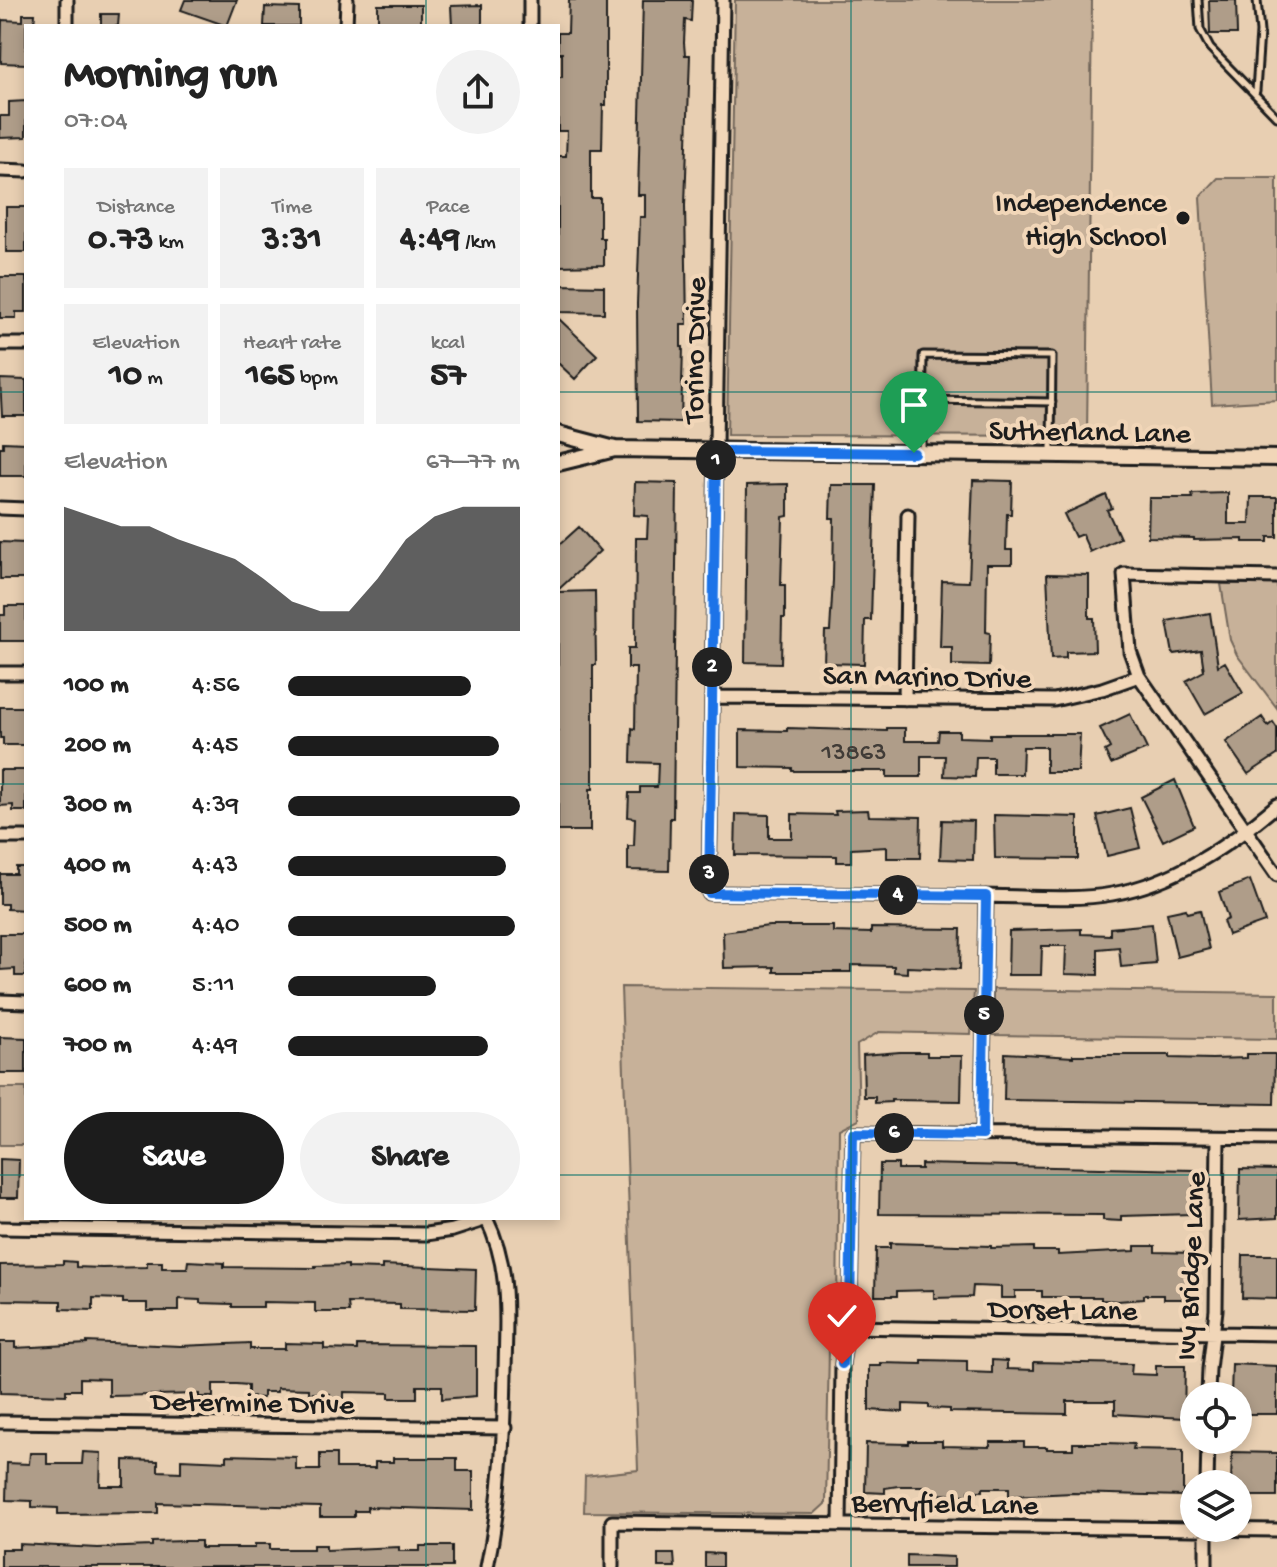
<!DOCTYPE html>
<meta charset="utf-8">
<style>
:root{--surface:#fff;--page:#f2f2f2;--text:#222;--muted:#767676;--accent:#1c1c1c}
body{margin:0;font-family:"Gochi Hand",sans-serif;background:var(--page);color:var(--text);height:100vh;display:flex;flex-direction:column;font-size:30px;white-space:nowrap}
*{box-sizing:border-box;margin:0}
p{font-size:26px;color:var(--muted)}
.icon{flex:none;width:44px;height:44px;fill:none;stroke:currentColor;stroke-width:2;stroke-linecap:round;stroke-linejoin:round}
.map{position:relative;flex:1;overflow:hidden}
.panel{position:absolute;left:24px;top:24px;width:536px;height:1196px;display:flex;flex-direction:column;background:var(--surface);border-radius:0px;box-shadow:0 4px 12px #0003}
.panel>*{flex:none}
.buttons{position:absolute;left:1180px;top:1382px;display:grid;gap:16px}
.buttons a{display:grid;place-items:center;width:72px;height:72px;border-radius:50%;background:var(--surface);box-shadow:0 4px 12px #0003;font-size:40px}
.pin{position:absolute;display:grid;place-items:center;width:68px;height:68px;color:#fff;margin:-82px -34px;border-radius:50% 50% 50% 0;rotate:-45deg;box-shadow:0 0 8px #0007}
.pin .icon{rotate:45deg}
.km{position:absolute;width:40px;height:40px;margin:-20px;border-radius:50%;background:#222;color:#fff;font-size:22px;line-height:40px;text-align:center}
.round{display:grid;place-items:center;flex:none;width:84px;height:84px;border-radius:42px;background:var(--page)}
.headline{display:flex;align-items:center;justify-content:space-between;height:136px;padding:0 40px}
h1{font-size:44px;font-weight:700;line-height:60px}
.figures{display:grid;grid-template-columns:repeat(3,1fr);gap:12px;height:136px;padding:8px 40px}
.figures div{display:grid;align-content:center;border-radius:0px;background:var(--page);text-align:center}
.figures b{font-size:34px;font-weight:700}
.figures small{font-size:22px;font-weight:400}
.figures p{font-size:22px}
.chart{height:224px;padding:16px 40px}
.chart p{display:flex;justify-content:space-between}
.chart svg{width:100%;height:144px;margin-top:8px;fill:var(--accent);opacity:.7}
.action{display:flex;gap:16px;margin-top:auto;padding:16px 40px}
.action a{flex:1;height:92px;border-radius:48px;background:var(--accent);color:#fff;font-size:32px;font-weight:700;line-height:92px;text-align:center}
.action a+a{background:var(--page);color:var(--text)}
ul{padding:0 40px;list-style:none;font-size:26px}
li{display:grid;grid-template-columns:128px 96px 1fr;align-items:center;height:60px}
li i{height:20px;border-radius:10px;background:var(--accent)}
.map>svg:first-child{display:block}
.green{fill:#c7b199;stroke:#72665a;stroke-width:2}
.building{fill:#af9d89;stroke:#1c1c1c;stroke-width:2}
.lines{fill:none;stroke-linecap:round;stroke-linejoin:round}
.service-casing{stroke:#1c1c1c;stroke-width:11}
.minor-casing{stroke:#1c1c1c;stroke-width:17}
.tertiary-casing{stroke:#1c1c1c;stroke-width:20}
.service{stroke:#f1d6b8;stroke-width:5}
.minor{stroke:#f1d6b8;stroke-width:11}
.tertiary{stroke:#f1d6b8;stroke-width:14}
.route-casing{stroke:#fff;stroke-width:16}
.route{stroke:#1a73e8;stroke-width:10}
.grid{fill:none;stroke:#0f766e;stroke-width:2;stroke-opacity:0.55}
.poi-dot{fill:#1c1c1c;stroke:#f1d6b8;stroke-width:3}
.labels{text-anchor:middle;stroke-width:8;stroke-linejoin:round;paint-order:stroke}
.number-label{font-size:26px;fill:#413c37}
.poi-label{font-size:30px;fill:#1c1c1c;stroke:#f1d6b8;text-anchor:end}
.street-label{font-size:30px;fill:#1c1c1c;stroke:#f1d6b8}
</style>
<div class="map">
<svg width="1277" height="1567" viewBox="0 0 1277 1567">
<rect width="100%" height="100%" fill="#e8cfb2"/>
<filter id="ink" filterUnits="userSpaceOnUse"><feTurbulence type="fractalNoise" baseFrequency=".0125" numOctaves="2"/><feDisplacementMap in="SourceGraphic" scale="16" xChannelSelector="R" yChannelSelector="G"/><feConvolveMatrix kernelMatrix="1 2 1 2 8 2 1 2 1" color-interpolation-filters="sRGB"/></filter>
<g filter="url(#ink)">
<!-- green -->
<path class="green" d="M 735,0 L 1092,0 L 1087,436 L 727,435 Z
M 1218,178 L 1277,178 L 1277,400 L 1212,404 L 1200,197 Z
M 1221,584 L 1277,584 L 1277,708 L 1237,655 L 1230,640 Z
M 621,987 L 974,991 L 971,1034 L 879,1032 L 857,1045 L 859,1119 L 839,1129 L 837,1308 L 829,1348 L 826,1503 L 814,1514 L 584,1512 L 585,1476 L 638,1470 Z
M 993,989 L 1277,993 L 1277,1039 L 993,1035 Z
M 0,1088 L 26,1088 L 26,1145 L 0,1145 Z"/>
<!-- building -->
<path class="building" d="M 185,0 L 237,0 L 227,26 L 181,10 Z
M 569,0 L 606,0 L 606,105 L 603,105 L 602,149 L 591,149 L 591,198 L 600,198 L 600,238 L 604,238 L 604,265 L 558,266 L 558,156 L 566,156 L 567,131 L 558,131 L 558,77 L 562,77 L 562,53 L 558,53 L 558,33 L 568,33 Z
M 643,0 L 692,0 L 691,21 L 685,20 L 684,43 L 685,55 L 690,55 L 685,206 L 687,324 L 681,324 L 681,347 L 683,347 L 681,422 L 638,421 L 637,304 L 640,217 L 645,217 L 645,195 L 638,195 Z
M 1209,0 L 1236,0 L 1237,34 L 1210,34 Z
M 378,5 L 421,5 L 421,26 L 378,26 Z
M 482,5 L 482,26 L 452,26 L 451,6 Z
M 265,7 L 299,8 L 299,26 L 264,26 Z
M 23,14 L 35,14 L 34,26 L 26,26 L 26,64 L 1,63 L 2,20 L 23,21 Z
M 101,14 L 119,14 L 118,26 L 101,26 Z
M 26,101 L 26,137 L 0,138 L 0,116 L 9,116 L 9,102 Z
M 6,207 L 26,207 L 26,252 L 6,252 Z
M 0,277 L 26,277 L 26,312 L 16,312 L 16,318 L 0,318 Z
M 558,285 L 604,286 L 604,313 L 558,312 Z
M 558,318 L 597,355 L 575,379 L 558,363 Z
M 0,379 L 26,380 L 26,416 L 2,416 Z
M 3,442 L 26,443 L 26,476 L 0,476 L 0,447 L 3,447 Z
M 973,480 L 1012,481 L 1011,514 L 1007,514 L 1006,550 L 1012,550 L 1012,564 L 987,564 L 986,632 L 990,633 L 989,666 L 952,665 L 952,647 L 940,647 L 942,581 L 969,582 Z
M 635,482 L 677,483 L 673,818 L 670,818 L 669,871 L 628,870 L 628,846 L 634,846 L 635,818 L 628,817 L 629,793 L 640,793 L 640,787 L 657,787 L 658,763 L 631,762 L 632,728 L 635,729 L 636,668 L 628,668 L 628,648 L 635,648 L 636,538 L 647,538 L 648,516 L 634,515 Z
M 788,484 L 788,516 L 783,517 L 781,585 L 785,585 L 785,618 L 782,618 L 781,663 L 745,662 L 747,485 Z
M 831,485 L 875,485 L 871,620 L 865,620 L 864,664 L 824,663 L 825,631 L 830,631 L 833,580 L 834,518 L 830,518 Z
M 1228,493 L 1228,524 L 1250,524 L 1251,497 L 1277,497 L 1277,537 L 1268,537 L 1268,542 L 1243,542 L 1243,539 L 1194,540 L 1194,538 L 1148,537 L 1149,498 L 1193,498 L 1192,494 Z
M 1106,495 L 1112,508 L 1107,510 L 1120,538 L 1090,552 L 1082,534 L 1075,537 L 1064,514 Z
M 579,527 L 600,551 L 558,590 L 558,546 Z
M 0,542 L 26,543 L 26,579 L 0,579 Z
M 1047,574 L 1089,575 L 1089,618 L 1094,618 L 1095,651 L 1066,652 L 1066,658 L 1051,659 Z
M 595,591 L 596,665 L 593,665 L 593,789 L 590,789 L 590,831 L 558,831 L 558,592 Z
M 5,606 L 26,606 L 26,641 L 0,641 L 0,615 L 5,615 Z
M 1210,613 L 1218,666 L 1225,662 L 1243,693 L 1205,714 L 1186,681 L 1204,671 L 1201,650 L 1173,654 L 1167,621 Z
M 0,707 L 26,707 L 26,745 L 3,745 L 3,738 L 0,738 Z
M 1130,714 L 1147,749 L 1111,764 L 1105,751 L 1110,748 L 1100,728 Z
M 1262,717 L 1268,726 L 1273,722 L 1277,728 L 1277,755 L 1248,774 L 1226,742 Z
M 787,728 L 887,731 L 887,728 L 905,728 L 905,741 L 938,741 L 939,731 L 959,731 L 959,737 L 990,738 L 990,734 L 1080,734 L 1078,772 L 1046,772 L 1046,747 L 1023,747 L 1022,774 L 993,774 L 993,757 L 976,757 L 975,777 L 944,776 L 945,756 L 921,756 L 921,777 L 887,777 L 887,771 L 792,771 L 792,768 L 740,767 L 740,730 L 787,731 Z
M 0,770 L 26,770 L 26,811 L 13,811 L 13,805 L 0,806 Z
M 1175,780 L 1194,826 L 1163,841 L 1141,797 Z
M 1130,808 L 1140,848 L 1107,856 L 1097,816 Z
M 868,810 L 869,816 L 921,817 L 920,858 L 887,858 L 887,847 L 851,849 L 851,862 L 837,862 L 837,856 L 735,855 L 736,814 L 769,815 L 769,838 L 792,838 L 792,814 L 836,815 L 835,811 Z
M 994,815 L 1078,817 L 1078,859 L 995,858 Z
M 942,820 L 974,821 L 973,860 L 940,859 Z
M 16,867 L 26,867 L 26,910 L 7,909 L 7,904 L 0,904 L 0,874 L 16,874 Z
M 1250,880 L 1265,922 L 1228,935 L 1223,921 L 1228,919 L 1219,892 Z
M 1186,909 L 1187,913 L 1200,910 L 1209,949 L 1177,957 L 1167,913 Z
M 1152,924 L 1156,964 L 1121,967 L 1119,947 L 1098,949 L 1098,975 L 1065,974 L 1066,946 L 1042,946 L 1041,975 L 1008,975 L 1009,931 L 1081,929 L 1081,934 L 1110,935 L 1110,928 Z
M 769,926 L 833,926 L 833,932 L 871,933 L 871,928 L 961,929 L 960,969 L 907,967 L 907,973 L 894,972 L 894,966 L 851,965 L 851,972 L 774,972 L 774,967 L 724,968 L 723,932 Z
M 0,934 L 26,934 L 26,976 L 15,976 L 15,969 L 0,970 Z
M 0,1037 L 26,1038 L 26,1073 L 0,1073 Z
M 900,1052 L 927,1052 L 927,1056 L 962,1056 L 961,1101 L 891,1100 L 891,1102 L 875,1103 L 875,1097 L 864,1097 L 863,1055 Z
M 1005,1053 L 1073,1057 L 1073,1055 L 1170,1055 L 1170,1058 L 1212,1059 L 1246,1058 L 1246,1054 L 1275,1054 L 1274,1104 L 1004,1100 Z
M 0,1159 L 19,1160 L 18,1198 L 0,1198 Z
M 880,1164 L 898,1164 L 898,1169 L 921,1169 L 921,1164 L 1194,1170 L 1193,1214 L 1121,1216 L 1121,1221 L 1103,1220 L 1103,1215 L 879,1214 Z
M 1240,1169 L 1277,1170 L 1277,1218 L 1239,1220 Z
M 890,1243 L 991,1246 L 991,1248 L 1034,1247 L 1034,1251 L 1058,1251 L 1058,1255 L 1135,1251 L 1135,1246 L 1155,1246 L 1155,1252 L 1193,1253 L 1192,1299 L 1164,1299 L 1164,1295 L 1143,1295 L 1143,1299 L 1118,1301 L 1101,1300 L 1101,1297 L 1042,1297 L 1042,1291 L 1015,1291 L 1015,1298 L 1001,1298 L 1001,1287 L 973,1286 L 972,1297 L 934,1298 L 934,1290 L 897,1291 L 897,1296 L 875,1296 L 876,1248 L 890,1248 Z
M 1243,1255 L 1277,1255 L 1277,1299 L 1242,1298 Z
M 63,1261 L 76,1262 L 76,1267 L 102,1268 L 147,1267 L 147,1262 L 162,1262 L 162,1268 L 187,1268 L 188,1261 L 224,1263 L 224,1267 L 315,1268 L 315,1266 L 348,1265 L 348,1268 L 382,1269 L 382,1265 L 476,1269 L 475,1310 L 400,1309 L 400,1304 L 348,1303 L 349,1312 L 315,1312 L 315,1303 L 263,1302 L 263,1307 L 232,1307 L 232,1304 L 200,1303 L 200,1300 L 179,1299 L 179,1311 L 147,1311 L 147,1303 L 123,1303 L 123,1299 L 93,1298 L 93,1310 L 61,1309 L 61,1301 L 0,1300 L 0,1265 L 63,1264 Z
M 0,1342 L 15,1342 L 15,1348 L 87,1344 L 87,1342 L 180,1346 L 250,1343 L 250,1349 L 285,1349 L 285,1343 L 324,1344 L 324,1349 L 357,1350 L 357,1345 L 476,1346 L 476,1396 L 442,1399 L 442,1386 L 417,1386 L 417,1398 L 389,1398 L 389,1393 L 344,1392 L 344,1399 L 329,1399 L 330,1394 L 309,1393 L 309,1389 L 277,1388 L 277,1392 L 263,1392 L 263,1398 L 248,1397 L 248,1385 L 236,1384 L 213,1384 L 213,1397 L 199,1397 L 199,1394 L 109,1396 L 109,1379 L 80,1378 L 80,1390 L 66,1390 L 66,1395 L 0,1393 Z
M 922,1360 L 967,1361 L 967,1372 L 992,1373 L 992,1360 L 1007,1361 L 1007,1369 L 1034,1370 L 1034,1362 L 1132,1364 L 1131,1374 L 1156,1375 L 1156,1366 L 1185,1366 L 1184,1418 L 1115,1414 L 1115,1401 L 1067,1401 L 1067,1414 L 950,1412 L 950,1409 L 929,1408 L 929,1405 L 903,1404 L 903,1412 L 869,1410 L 869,1366 L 881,1366 L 881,1363 L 922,1364 Z
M 1232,1364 L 1277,1366 L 1277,1414 L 1238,1414 L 1238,1396 L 1231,1396 Z
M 909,1441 L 942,1441 L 942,1446 L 990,1447 L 990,1442 L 1024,1442 L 1024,1447 L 1047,1447 L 1047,1449 L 1073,1449 L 1073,1443 L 1107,1443 L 1134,1444 L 1133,1449 L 1183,1450 L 1183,1496 L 1073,1493 L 1009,1496 L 1009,1488 L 983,1488 L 983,1491 L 969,1491 L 969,1495 L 927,1494 L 927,1486 L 898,1486 L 885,1488 L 885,1493 L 865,1492 L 866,1443 L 909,1444 Z
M 83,1452 L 101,1453 L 100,1486 L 124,1486 L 124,1460 L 158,1461 L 158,1471 L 181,1472 L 181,1459 L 227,1461 L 227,1455 L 296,1457 L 296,1470 L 320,1470 L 320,1454 L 336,1454 L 336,1468 L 375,1468 L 375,1462 L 393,1462 L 393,1458 L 457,1458 L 457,1471 L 473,1471 L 473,1510 L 367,1507 L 367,1511 L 354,1511 L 354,1517 L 320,1517 L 320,1507 L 158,1503 L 158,1513 L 58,1514 L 58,1508 L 32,1507 L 32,1501 L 6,1500 L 7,1463 L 29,1464 L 30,1453 L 47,1453 L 47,1464 L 82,1464 Z
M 1232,1452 L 1277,1453 L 1277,1496 L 1238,1496 L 1238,1484 L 1231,1484 Z
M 186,1541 L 201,1541 L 201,1548 L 255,1548 L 255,1544 L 270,1544 L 270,1549 L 313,1549 L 313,1545 L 326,1545 L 326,1550 L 399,1547 L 399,1551 L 420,1551 L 420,1546 L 452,1546 L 452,1567 L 1,1567 L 1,1549 L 19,1549 L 19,1544 L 98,1548 L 152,1546 L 152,1542 Z
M 705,1553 L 722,1554 L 722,1567 L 705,1567 Z
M 658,1554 L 674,1554 L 675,1567 L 658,1567 Z
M 907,1555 L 954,1557 L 954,1567 L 907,1567 Z"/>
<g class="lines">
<!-- service casing -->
<g class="service-casing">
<path id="service" d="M 1198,0 L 1200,29 L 1210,48 L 1277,117
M 1256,91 L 1260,32 L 1257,0
M 923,400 L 1052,402
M 922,453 L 923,355 L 1052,356 L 1051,451"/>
</g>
<!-- minor casing -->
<g class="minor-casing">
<path id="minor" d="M 723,0 L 709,893 C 799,894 888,895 978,896 C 1018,896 1075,901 1112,894 C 1175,883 1230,845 1277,805
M 67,26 L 67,0
M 346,26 L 347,0
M 530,26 L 530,0
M 0,170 L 26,171
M 0,344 L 26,344
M 0,508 L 26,509
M 1277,577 L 1124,574 L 1130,651 L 1139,676 L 1277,875
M 0,673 L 26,673
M 712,697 L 1054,700 L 1102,689 L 1139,676
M 905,699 L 908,515
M 0,837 L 26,837
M 0,1001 L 26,1002
M 982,1135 L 986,896
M 486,1218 C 511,1267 506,1317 505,1370 C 504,1437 501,1501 487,1567
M 0,1228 L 426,1234 L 453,1230 L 487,1219
M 848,1327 L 1277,1334
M 1208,1396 L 1209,1369 L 1216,1310 L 1218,1138
M 0,1422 L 505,1428
M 1207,1484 L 1208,1440
M 840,1525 L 842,1364 L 850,1308 L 853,1133 L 1277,1138
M 612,1567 L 612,1522 L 1277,1530
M 1206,1567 L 1206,1528"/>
</g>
<!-- tertiary casing -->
<g class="tertiary-casing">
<path id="tertiary" d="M 558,434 L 615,449
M 558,463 L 615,449 L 1277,458"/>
</g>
<!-- service -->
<use href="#service" class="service"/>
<!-- minor -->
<use href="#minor" class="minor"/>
<!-- tertiary -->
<use href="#tertiary" class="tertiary"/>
</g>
</g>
<g class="lines" filter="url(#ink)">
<!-- route casing -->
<g class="route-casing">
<path id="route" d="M 842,1364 L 850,1308 L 853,1133 L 982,1135 L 986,896 L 709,893 L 716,451 L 914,453"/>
</g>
<!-- route -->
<use href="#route" class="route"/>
</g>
<!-- grid -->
<path class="grid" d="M 426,0 L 426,26M 851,0 L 851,1567M 0,392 L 26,392M 558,392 L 1277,392M 0,784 L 26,784M 558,784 L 1277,784M 0,1175 L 26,1175M 558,1175 L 1277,1175M 426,1218 L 426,1567"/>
<!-- markers -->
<circle class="poi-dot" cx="1183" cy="218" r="8"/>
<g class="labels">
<!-- number labels -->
<g class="number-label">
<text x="854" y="759">13863</text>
</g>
<!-- poi labels -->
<g class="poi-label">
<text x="1167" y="211">Independence<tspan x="1167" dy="34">High School</tspan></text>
</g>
<!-- street labels -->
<g class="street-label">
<text transform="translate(693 350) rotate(-89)" y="10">Torino Drive</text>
<text transform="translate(1090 430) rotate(1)" y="10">Sutherland Lane</text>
<text transform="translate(927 675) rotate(1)" y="10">San Marino Drive</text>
<text transform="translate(1189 1266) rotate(-87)" y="10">Ivy Bridge Lane</text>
<text transform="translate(1063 1308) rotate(1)" y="10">Dorset Lane</text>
<text transform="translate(253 1401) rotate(1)" y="10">Determine Drive</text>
<text transform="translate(945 1502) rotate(1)" y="10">Berryfield Lane</text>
</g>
</g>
</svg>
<div class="buttons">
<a><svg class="icon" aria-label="locate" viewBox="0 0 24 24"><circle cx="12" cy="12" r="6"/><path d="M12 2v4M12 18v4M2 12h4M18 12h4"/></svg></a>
<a><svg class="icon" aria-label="layers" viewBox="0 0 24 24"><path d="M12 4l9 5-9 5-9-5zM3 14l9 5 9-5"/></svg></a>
</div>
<div class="pin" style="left:914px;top:453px;background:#1e9e55"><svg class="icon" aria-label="arrive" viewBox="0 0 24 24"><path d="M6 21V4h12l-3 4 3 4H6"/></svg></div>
<div class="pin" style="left:842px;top:1364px;background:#d93025"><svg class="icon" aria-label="check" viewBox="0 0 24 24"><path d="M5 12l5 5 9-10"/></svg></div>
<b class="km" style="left:716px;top:460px">1</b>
<b class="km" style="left:712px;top:667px">2</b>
<b class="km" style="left:709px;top:874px">3</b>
<b class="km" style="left:898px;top:895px">4</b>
<b class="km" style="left:984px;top:1015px">5</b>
<b class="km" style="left:894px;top:1133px">6</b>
<section class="panel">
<div class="headline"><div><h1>Morning run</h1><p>07:04</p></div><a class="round"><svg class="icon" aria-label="share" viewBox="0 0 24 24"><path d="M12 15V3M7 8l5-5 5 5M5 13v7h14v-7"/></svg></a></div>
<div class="figures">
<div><p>Distance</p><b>0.73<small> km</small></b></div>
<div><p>Time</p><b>3:31</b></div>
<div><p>Pace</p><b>4:49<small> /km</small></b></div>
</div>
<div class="figures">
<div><p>Elevation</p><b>10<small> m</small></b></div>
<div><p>Heart rate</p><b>165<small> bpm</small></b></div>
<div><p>kcal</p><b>57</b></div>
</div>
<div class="chart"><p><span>Elevation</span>67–77 m</p>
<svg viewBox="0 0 160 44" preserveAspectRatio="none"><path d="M0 44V6L10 9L20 12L30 12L40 16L50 19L60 22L70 28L80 35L90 38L100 38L110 28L120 16L130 9L140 6L150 6L160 6V44z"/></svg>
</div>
<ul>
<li><b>100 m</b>4:56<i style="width:79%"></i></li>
<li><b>200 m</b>4:45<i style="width:91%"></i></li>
<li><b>300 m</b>4:39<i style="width:100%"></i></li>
<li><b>400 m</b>4:43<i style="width:94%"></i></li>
<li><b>500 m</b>4:40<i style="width:98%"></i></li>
<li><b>600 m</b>5:11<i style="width:64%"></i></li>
<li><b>700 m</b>4:49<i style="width:86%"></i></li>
</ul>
<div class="action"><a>Save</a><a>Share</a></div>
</section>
</div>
